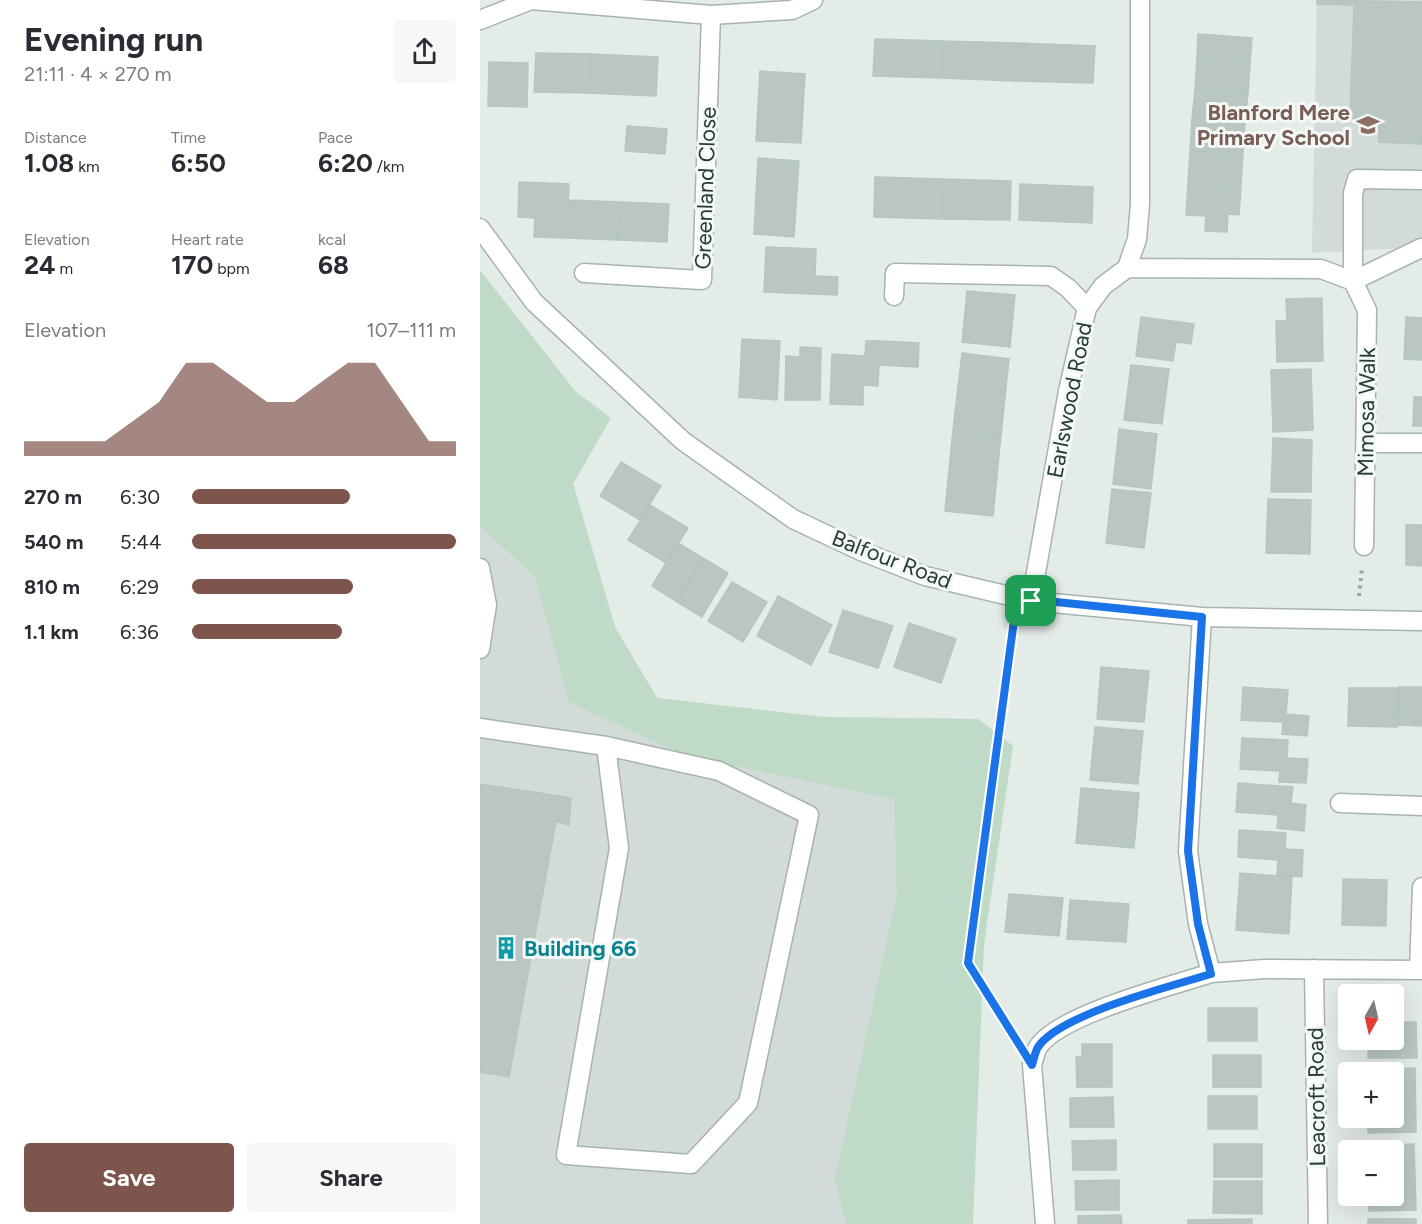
<!DOCTYPE html>
<meta charset="utf-8">
<style>
:root{--surface:#fff;--page:#f7f7f7;--text:#2b2b33;--muted:#7c7c81;--accent:#7e554c}
body{margin:0;font-family:Figtree,sans-serif;background:var(--page);color:var(--text);height:100vh;display:flex;flex-direction:column;font-size:22px;white-space:nowrap}
*{box-sizing:border-box;margin:0}
p{font-size:20px;color:var(--muted)}
.icon{flex:none;width:33px;height:33px;fill:none;stroke:currentColor;stroke-width:2;stroke-linecap:round;stroke-linejoin:round}
.map{position:relative;flex:1;overflow:hidden}
.side{display:flex;flex-direction:column;background:var(--surface);width:480px}
.side>*{flex:none}
.needle{width:39px;rotate:188deg}
.buttons{position:absolute;left:858px;top:984px;display:grid;gap:12px}
.buttons a{display:grid;place-items:center;width:66px;height:66px;border-radius:6px;background:var(--surface);box-shadow:0 6px 24px #0002;font-size:30px}
.pin{position:absolute;display:grid;place-items:center;width:51px;height:51px;color:#fff;margin:-26px;border-radius:12px;box-shadow:0 3px 9px #0006}
.round{display:grid;place-items:center;flex:none;width:63px;height:63px;border-radius:6px;background:var(--page)}
.summary{display:flex;align-items:center;justify-content:space-between;height:102px;padding:0 24px}
h1{font-size:33px;font-weight:700;line-height:45px}
.metrics{display:grid;grid-template-columns:repeat(3,1fr);gap:9px;height:102px;padding:6px 24px}
.metrics div{display:grid;align-content:center}
.metrics b{font-size:26px;font-weight:700}
.metrics small{font-size:16px;font-weight:400}
.metrics p{font-size:16px}
.chart{height:168px;padding:12px 24px}
.chart p{display:flex;justify-content:space-between}
.chart svg{width:100%;height:108px;margin-top:6px;fill:var(--accent);opacity:.7}
.primary-button{display:flex;gap:12px;margin-top:auto;padding:12px 24px}
.primary-button a{flex:1;height:69px;border-radius:6px;background:var(--accent);color:#fff;font-size:24px;font-weight:700;line-height:69px;text-align:center}
.primary-button a+a{background:var(--page);color:var(--text)}
ul{padding:0 24px;list-style:none;font-size:20px}
li{display:grid;grid-template-columns:96px 72px 1fr;align-items:center;height:45px}
li i{height:15px;border-radius:8px;background:var(--accent)}
main{display:flex;flex:1;min-height:0}
.map>svg:first-child{display:block}
.built{fill:#d2dbd7}
.green{fill:#bfdbc7}
.building{fill:#b9c6c1;stroke:#b7c5bf;stroke-width:1.5}
.lines{fill:none;stroke-linecap:round;stroke-linejoin:round}
.service-casing{stroke:#a7b3af;stroke-width:21}
.minor-casing{stroke:#a7b3af;stroke-width:21}
.path{stroke:#87aca1;stroke-width:4;stroke-dasharray:3 4.5;stroke-linecap:butt}
.service{stroke:#fff;stroke-width:18}
.minor{stroke:#fff;stroke-width:18}
.route-casing{stroke:#fff;stroke-width:12}
.route{stroke:#1a73e8;stroke-width:8}
.labels{text-anchor:middle;stroke-width:6;stroke-linejoin:round;paint-order:stroke}
.education-label{font-size:22px;font-weight:bold;fill:#785e54;stroke:#f4f8f6;text-anchor:end}
.street-label{font-size:22px;fill:#253b36;stroke:#f4f8f6}
.culture-label{font-size:22px;font-weight:bold;fill:#0d838f;stroke:#f4f8f6;text-anchor:start}
</style>
<main>
<section class="side">
<div class="summary"><div><h1>Evening run</h1><p>21:11 · 4 × 270 m</p></div><a class="round"><svg class="icon" aria-label="share" viewBox="0 0 24 24"><path d="M12 15V3M7 8l5-5 5 5M5 13v7h14v-7"/></svg></a></div>
<div class="metrics">
<div><p>Distance</p><b>1.08<small> km</small></b></div>
<div><p>Time</p><b>6:50</b></div>
<div><p>Pace</p><b>6:20<small> /km</small></b></div>
</div>
<div class="metrics">
<div><p>Elevation</p><b>24<small> m</small></b></div>
<div><p>Heart rate</p><b>170<small> bpm</small></b></div>
<div><p>kcal</p><b>68</b></div>
</div>
<div class="chart"><p><span>Elevation</span>107–111 m</p>
<svg viewBox="0 0 160 44" preserveAspectRatio="none"><path d="M0 44V38L10 38L20 38L30 38L40 30L50 22L60 6L70 6L80 14L90 22L100 22L110 14L120 6L130 6L140 22L150 38L160 38V44z"/></svg>
</div>
<ul>
<li><b>270 m</b>6:30<i style="width:60%"></i></li>
<li><b>540 m</b>5:44<i style="width:100%"></i></li>
<li><b>810 m</b>6:29<i style="width:61%"></i></li>
<li><b>1.1 km</b>6:36<i style="width:57%"></i></li>
</ul>
<div class="primary-button"><a>Save</a><a>Share</a></div>
</section>
<div class="map">
<svg width="942" height="1224" viewBox="0 0 942 1224">
<rect width="100%" height="100%" fill="#e4ece8"/>
<!-- built -->
<path class="built" d="M 837,0 L 942,0 L 942,247 L 832,253 Z
M 0,459 L 93,483 L 135,627 L 177,698 L 344,717 L 498,719 L 447,1224 L 0,1224 Z"/>
<!-- green -->
<path class="green" d="M 0,270 L 96,392 L 131,418 L 93,484 L 135,627 L 177,698 L 344,717 L 498,719 L 533,746 L 504,945 L 493,1224 L 366,1224 L 355,1179 L 417,894 L 414,799 L 207,756 L 89,702 L 55,577 L 0,526 Z"/>
<!-- building -->
<path class="building" d="M 837,0 L 942,2 L 942,144 L 899,142 L 899,119 L 870,118 L 874,5 L 837,4 Z
M 718,34 L 772,38 L 770,63 L 717,59 Z
M 395,39 L 463,41 L 462,78 L 393,76 Z
M 463,41 L 537,43 L 535,81 L 462,78 Z
M 537,43 L 615,46 L 613,83 L 535,81 Z
M 56,53 L 111,54 L 109,93 L 54,92 Z
M 111,54 L 178,57 L 176,96 L 109,93 Z
M 717,59 L 770,63 L 768,93 L 715,89 Z
M 9,62 L 48,63 L 47,107 L 8,106 Z
M 280,71 L 325,74 L 321,143 L 276,141 Z
M 715,89 L 768,93 L 765,123 L 712,119 Z
M 712,119 L 765,123 L 763,154 L 710,150 Z
M 147,126 L 187,129 L 185,154 L 145,151 Z
M 710,150 L 763,154 L 761,186 L 708,183 Z
M 278,158 L 319,161 L 314,237 L 274,234 Z
M 395,177 L 463,179 L 462,219 L 394,217 Z
M 463,179 L 531,181 L 530,220 L 462,219 Z
M 39,182 L 89,184 L 87,238 L 54,237 L 55,218 L 38,217 Z
M 708,183 L 761,186 L 759,215 L 748,214 L 747,232 L 725,231 L 726,216 L 706,215 Z
M 540,184 L 613,187 L 612,223 L 539,220 Z
M 89,200 L 140,202 L 138,240 L 87,238 Z
M 140,202 L 189,204 L 187,242 L 138,240 Z
M 286,247 L 336,249 L 335,276 L 358,277 L 357,295 L 284,292 Z
M 487,291 L 535,295 L 530,347 L 482,342 Z
M 842,298 L 843,361 L 797,362 L 796,321 L 807,321 L 806,299 Z
M 661,317 L 714,324 L 711,344 L 696,342 L 693,361 L 656,356 Z
M 926,317 L 942,318 L 942,360 L 924,359 Z
M 262,339 L 300,341 L 297,400 L 259,397 Z
M 386,341 L 400,341 L 398,386 L 383,385 L 383,405 L 350,404 L 352,354 L 385,356 Z
M 400,341 L 439,343 L 438,367 L 399,365 Z
M 320,347 L 341,348 L 340,400 L 305,400 L 306,356 L 320,357 Z
M 482,353 L 529,359 L 521,435 L 473,430 Z
M 651,365 L 689,369 L 682,424 L 644,420 Z
M 831,369 L 833,430 L 793,432 L 791,370 Z
M 934,397 L 942,397 L 942,426 L 933,426 Z
M 639,429 L 677,434 L 671,489 L 633,484 Z
M 473,430 L 521,435 L 513,516 L 465,511 Z
M 793,438 L 832,440 L 831,492 L 791,492 Z
M 141,462 L 181,486 L 160,520 L 120,496 Z
M 632,489 L 671,493 L 664,548 L 626,543 Z
M 788,499 L 831,500 L 830,554 L 786,553 Z
M 170,505 L 208,528 L 186,563 L 148,540 Z
M 926,525 L 942,525 L 942,566 L 926,565 Z
M 198,543 L 223,558 L 197,602 L 172,586 Z
M 223,558 L 248,573 L 222,617 L 197,602 Z
M 252,582 L 287,602 L 263,642 L 228,621 Z
M 298,596 L 352,625 L 331,665 L 277,636 Z
M 363,610 L 413,626 L 398,668 L 349,652 Z
M 429,623 L 476,639 L 461,683 L 414,667 Z
M 621,667 L 669,671 L 664,722 L 617,719 Z
M 763,687 L 808,690 L 806,714 L 829,716 L 827,736 L 802,734 L 803,722 L 761,720 Z
M 919,687 L 942,687 L 942,726 L 918,725 Z
M 869,688 L 918,688 L 917,727 L 868,726 Z
M 615,727 L 663,731 L 658,784 L 610,780 Z
M 762,738 L 808,740 L 807,758 L 828,759 L 826,783 L 799,782 L 800,771 L 760,769 Z
M 758,783 L 813,787 L 811,803 L 826,805 L 824,831 L 797,828 L 798,815 L 756,812 Z
M 0,784 L 91,798 L 89,825 L 76,821 L 29,1077 L 0,1072 Z
M 601,788 L 659,793 L 654,848 L 596,843 Z
M 759,830 L 806,833 L 805,849 L 823,850 L 822,877 L 797,875 L 798,860 L 758,857 Z
M 760,873 L 812,877 L 809,934 L 756,930 Z
M 863,879 L 907,880 L 906,926 L 862,925 Z
M 529,894 L 583,898 L 579,936 L 525,932 Z
M 590,900 L 649,904 L 646,942 L 587,939 Z
M 728,1008 L 777,1008 L 777,1041 L 728,1041 Z
M 914,1022 L 936,1022 L 937,1058 L 888,1058 L 888,1040 L 914,1040 Z
M 602,1044 L 632,1044 L 632,1087 L 597,1087 L 596,1057 L 602,1057 Z
M 733,1055 L 781,1055 L 781,1087 L 733,1087 Z
M 935,1068 L 936,1132 L 888,1133 L 888,1118 L 914,1118 L 914,1072 L 887,1072 L 887,1069 Z
M 728,1096 L 777,1096 L 777,1129 L 728,1129 Z
M 633,1097 L 634,1127 L 590,1127 L 590,1098 Z
M 636,1140 L 636,1170 L 593,1170 L 592,1141 Z
M 734,1144 L 782,1144 L 782,1177 L 734,1177 Z
M 934,1144 L 936,1210 L 889,1211 L 888,1196 L 914,1196 L 914,1150 L 887,1150 L 887,1146 Z
M 639,1180 L 639,1210 L 596,1210 L 595,1181 Z
M 734,1181 L 782,1181 L 782,1214 L 733,1213 Z
M 641,1215 L 642,1224 L 598,1224 L 598,1216 Z
M 772,1219 L 772,1224 L 708,1224 L 708,1220 Z
M 888,1219 L 936,1219 L 936,1224 L 888,1224 Z"/>
<g class="lines">
<!-- service casing -->
<g class="service-casing">
<path id="service" d="M 873,281 L 873,193 L 877,179 L 942,180
M 886,443 L 942,443
M 0,568 L 7,605 L 0,649
M 0,728 L 126,746 L 239,771 L 329,815 L 268,1103 L 211,1164 L 86,1155 L 139,848 L 126,746"/>
</g>
<!-- minor casing -->
<g class="minor-casing">
<path id="minor" d="M 0,20 L 51,0 L 231,15 L 312,10 L 333,0
M 0,228 L 54,302 L 203,441 L 313,519 L 381,551 L 445,576 L 551,601 L 722,617 L 942,621
M 647,268 L 841,269 L 873,281 L 941,248
M 104,273 L 222,280 L 231,15
M 873,281 L 887,310 L 884,546
M 414,296 L 415,273 L 571,276 L 588,288 L 607,308
M 551,601 L 588,391 L 607,308 L 623,286 L 647,268 L 657,239 L 660,204 L 660,0
M 722,617 L 708,851 L 718,924 L 731,973 L 784,969 L 942,970
M 860,803 L 942,806
M 834,969 L 838,1224
M 939,970 L 942,887
M 565,1223 L 552,1065 C 554,1059 555,1052 558,1047 C 580,1014 692,986 731,973"/>
</g>
<!-- path -->
<path class="path" d="M 879,596 L 882,568
M 534,623 L 488,963 L 535,1037"/>
<!-- service -->
<use href="#service" class="service"/>
<!-- minor -->
<use href="#minor" class="minor"/>
</g>
<g class="lines">
<!-- route casing -->
<g class="route-casing">
<path id="route" d="M 537,598 L 722,617 L 708,851 L 718,924 L 731,974 C 692,986 580,1014 558,1047 C 555,1052 554,1059 552,1065 L 488,963 Z"/>
</g>
<!-- route -->
<use href="#route" class="route"/>
</g>
<!-- icons -->
<defs>
<g id="school-bare" transform="scale(1.8)"><path d="M0-5L7-2L0 1L-7-2ZM-4 1L0 2.5L4 1V4Q0 6-4 4Z" fill="#8d6e63" stroke="#f4f8f6" stroke-width="2.5" paint-order="stroke"/></g>
<g id="building-bare" transform="scale(1.8)"><path d="M-4-6H4V6H1V3H-1V6H-4ZM-2.5-4.3h1.7v1.8h-1.7ZM.8-4.3h1.7v1.8H.8ZM-2.5-1h1.7V.8h-1.7ZM.8-1h1.7V.8H.8Z" fill="#0f9aa8" stroke="#f4f8f6" stroke-width="2.5" paint-order="stroke"/></g>
</defs>
<g fill-rule="evenodd">
<use href="#school-bare" x="888" y="125"/>
<use href="#building-bare" x="26" y="948"/>
</g>
<g class="labels">
<!-- education labels -->
<g class="education-label">
<text x="870" y="120">Blanford Mere<tspan x="870" dy="25">Primary School</tspan></text>
</g>
<!-- street labels -->
<g class="street-label">
<text transform="translate(225 188) rotate(-88)" y="8">Greenland Close</text>
<text transform="translate(589 400) rotate(-79)" y="8">Earlswood Road</text>
<text transform="translate(886 412) rotate(-89)" y="8">Mimosa Walk</text>
<text transform="translate(412 559) rotate(21)" y="8">Balfour Road</text>
<text transform="translate(836 1097) rotate(-91)" y="8">Leacroft Road</text>
</g>
<!-- culture labels -->
<g class="culture-label">
<text x="44" y="956">Building 66</text>
</g>
</g>
</svg>
<div class="buttons">
<a><svg class="needle" viewBox="-14 -14 28 28"><path d="M0-13l5 13h-10z" fill="#e53935"/><path d="M0 13l5-13h-10z" fill="#7c7c81"/></svg></a>
<a>+</a>
<a>−</a>
</div>
<div class="pin" style="left:551px;top:601px;background:#1e9e55"><svg class="icon" aria-label="arrive" viewBox="0 0 24 24"><path d="M6 21V4h12l-3 4 3 4H6"/></svg></div>
</div>
</main>
